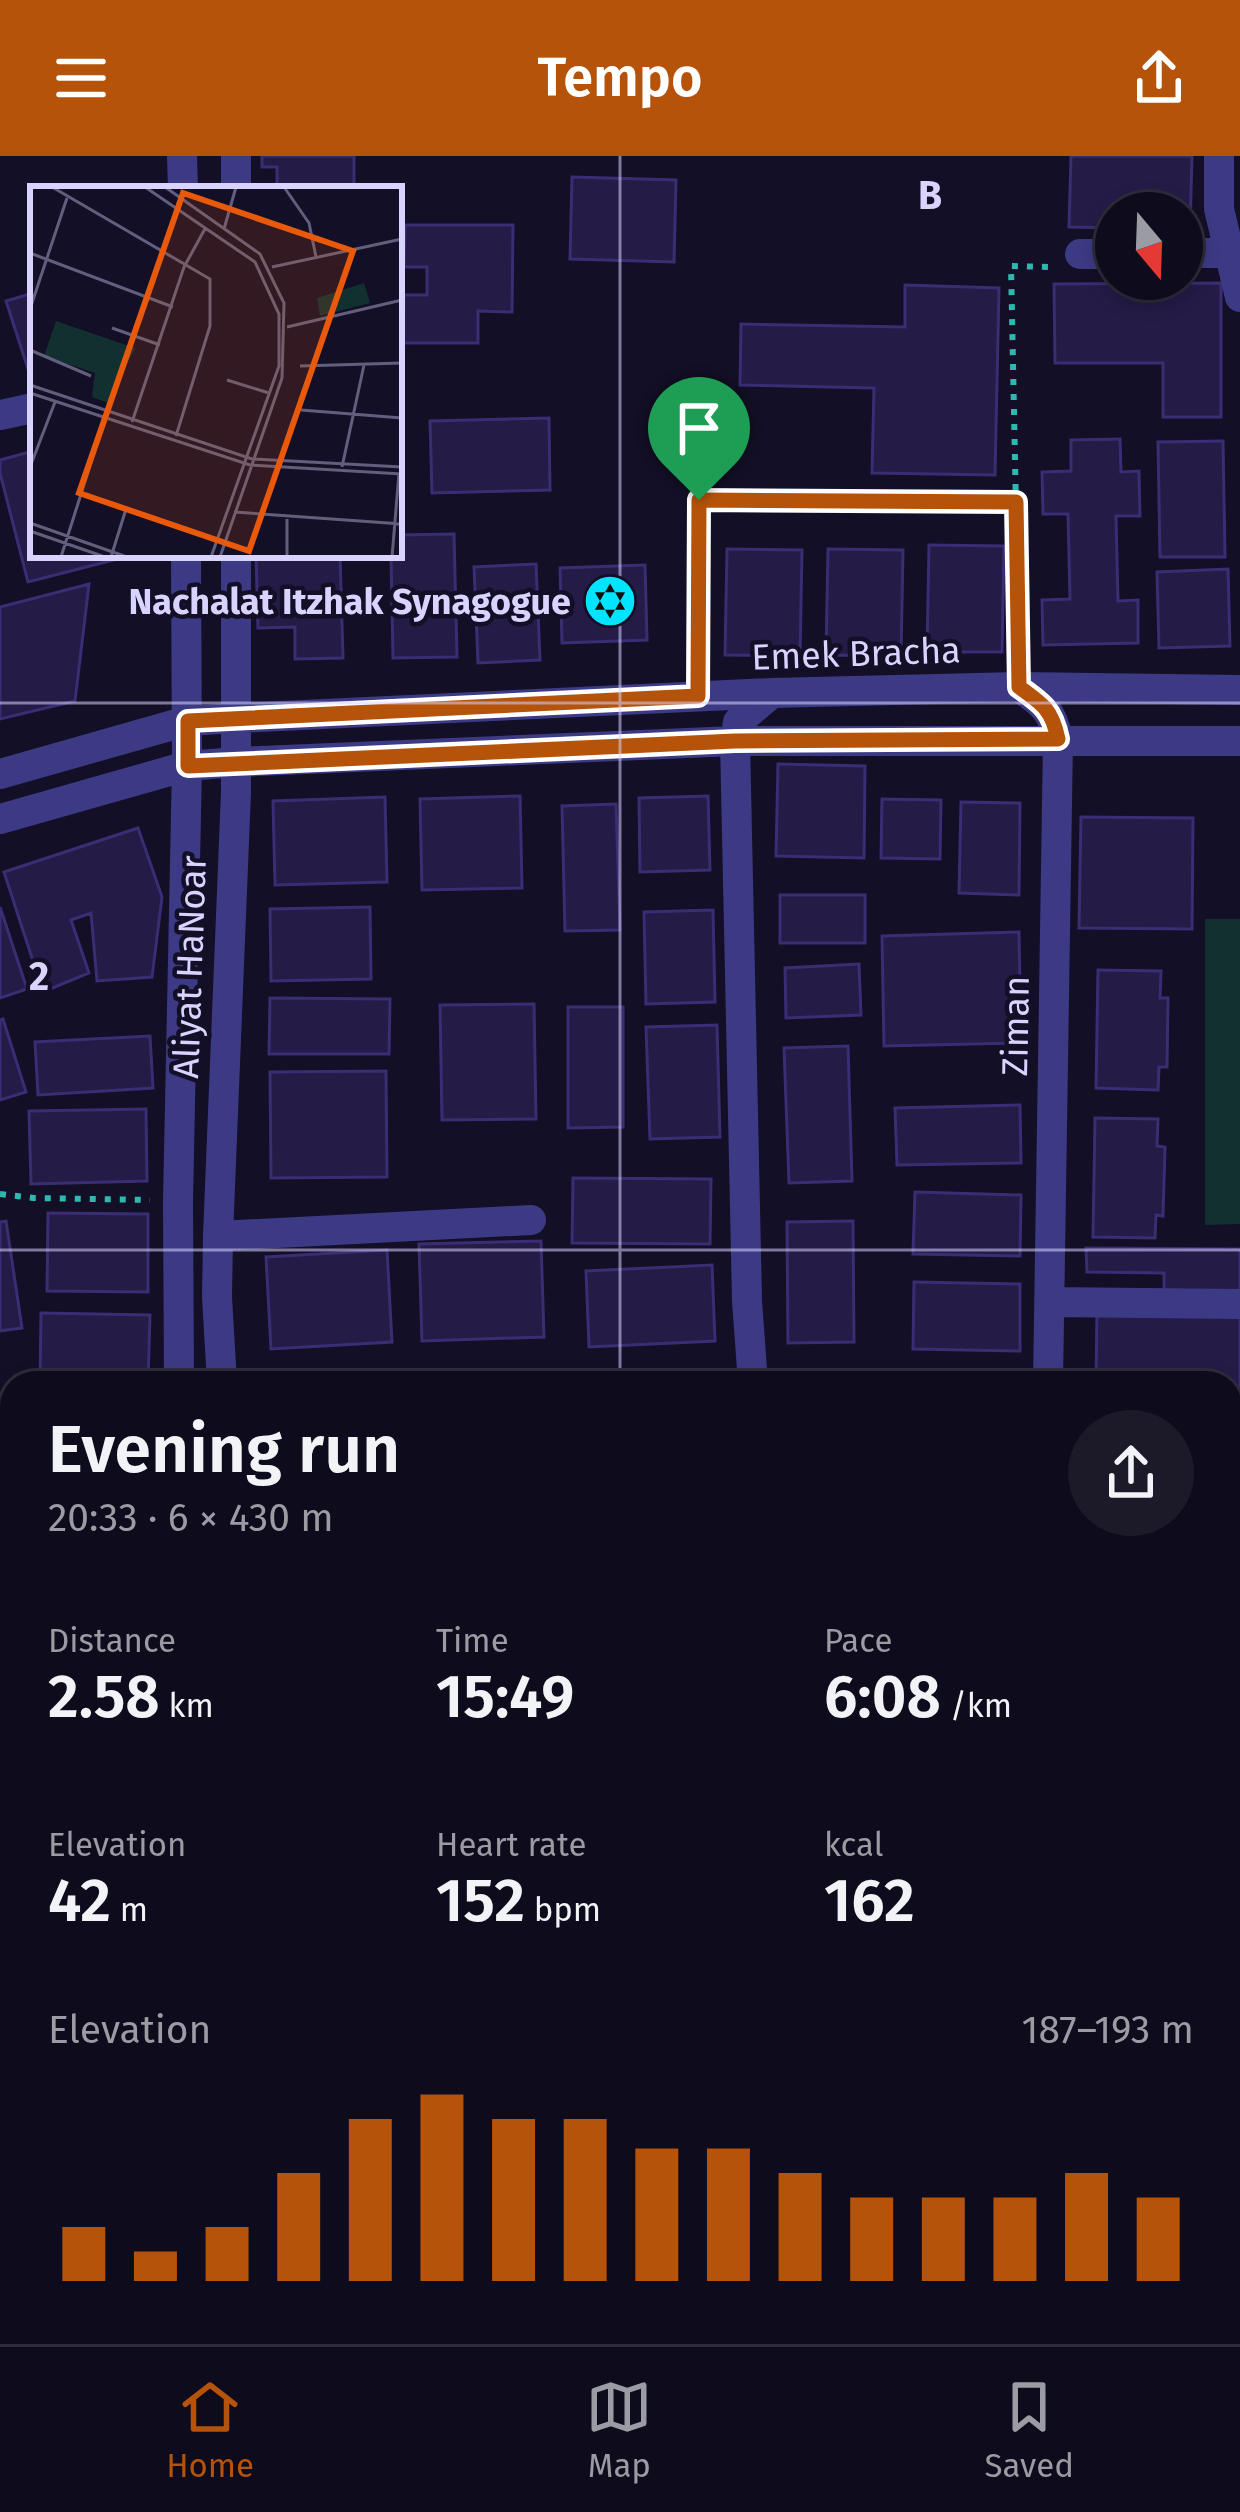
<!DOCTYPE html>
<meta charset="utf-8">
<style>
:root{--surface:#0e0b1c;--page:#1c1929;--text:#f1f3f6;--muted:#9b9ba3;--line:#2e2b3b;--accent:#b45309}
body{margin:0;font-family:"Fira Sans",sans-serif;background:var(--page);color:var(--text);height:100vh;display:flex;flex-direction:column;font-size:45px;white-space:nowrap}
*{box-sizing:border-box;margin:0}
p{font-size:39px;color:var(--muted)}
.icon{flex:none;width:66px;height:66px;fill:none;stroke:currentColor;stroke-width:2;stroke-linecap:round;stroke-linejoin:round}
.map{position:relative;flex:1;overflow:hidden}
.panel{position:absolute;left:0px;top:1215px;width:1242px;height:975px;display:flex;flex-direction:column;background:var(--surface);border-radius:36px 36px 0 0;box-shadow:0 6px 18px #0003,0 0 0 3px var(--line)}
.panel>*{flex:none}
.needle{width:78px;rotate:161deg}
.fabs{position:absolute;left:1095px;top:36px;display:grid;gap:24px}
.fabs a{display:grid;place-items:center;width:108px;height:108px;border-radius:50%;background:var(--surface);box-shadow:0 6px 18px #0003,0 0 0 3px var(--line);font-size:60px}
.pin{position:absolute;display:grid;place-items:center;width:102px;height:102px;color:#fff;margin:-123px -51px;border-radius:50% 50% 50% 0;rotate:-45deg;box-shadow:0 0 12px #0007}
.pin .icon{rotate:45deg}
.round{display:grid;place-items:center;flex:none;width:126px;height:126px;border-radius:63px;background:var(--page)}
.overview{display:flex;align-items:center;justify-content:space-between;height:204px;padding:0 48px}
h1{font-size:66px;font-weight:600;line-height:90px}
.stats{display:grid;grid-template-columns:repeat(3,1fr);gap:18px;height:204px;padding:12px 48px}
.stats div{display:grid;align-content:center}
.stats b{font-size:60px;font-weight:600}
.stats small{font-size:33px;font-weight:400}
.stats p{font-size:33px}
.chart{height:336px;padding:24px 48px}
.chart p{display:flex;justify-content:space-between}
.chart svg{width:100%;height:216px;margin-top:12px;stroke:var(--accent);stroke-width:6}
header{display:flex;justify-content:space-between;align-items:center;height:156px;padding:0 48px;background:var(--accent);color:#fff;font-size:54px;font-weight:600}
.dock{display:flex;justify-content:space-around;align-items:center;height:168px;border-top:3px solid var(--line);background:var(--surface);font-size:33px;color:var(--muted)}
.dock a{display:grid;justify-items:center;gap:6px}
.dock .current{color:var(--accent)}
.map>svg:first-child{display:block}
.green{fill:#12302f}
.building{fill:#241b47;stroke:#3b2d73;stroke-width:3}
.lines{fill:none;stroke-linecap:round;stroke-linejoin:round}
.path{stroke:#2fb8b0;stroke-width:6;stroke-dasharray:6 9;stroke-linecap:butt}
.minor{stroke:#3d3a85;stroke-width:30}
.route-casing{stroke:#fff;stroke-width:24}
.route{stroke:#b45309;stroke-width:15}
.grid{fill:none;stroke:#d9d4ff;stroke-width:3;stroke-opacity:0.55}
.labels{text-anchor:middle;stroke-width:9;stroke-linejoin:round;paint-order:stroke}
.poi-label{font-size:36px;font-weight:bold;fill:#d9d4ff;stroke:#130f26;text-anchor:end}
.street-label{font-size:36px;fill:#d9d4ff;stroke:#130f26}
.inset-road{fill:none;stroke:#625e7d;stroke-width:3}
.view{fill:#e8590c;fill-opacity:0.15;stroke:#e8590c;stroke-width:6}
.inset-edge{fill:none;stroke:#d9d4ff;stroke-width:6}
.grid-label{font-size:39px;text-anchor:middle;font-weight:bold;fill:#d9d4ff;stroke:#130f26;stroke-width:9;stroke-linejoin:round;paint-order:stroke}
</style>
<header><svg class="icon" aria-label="menu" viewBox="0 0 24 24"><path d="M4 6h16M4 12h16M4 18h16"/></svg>Tempo<svg class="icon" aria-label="share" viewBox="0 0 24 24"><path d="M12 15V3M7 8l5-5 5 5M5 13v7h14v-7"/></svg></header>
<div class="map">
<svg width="1240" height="2188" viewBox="0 0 1240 2188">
<rect width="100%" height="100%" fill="#130f26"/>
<!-- green -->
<path class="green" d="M 1205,763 L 1240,763 L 1240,1068 L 1205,1069 Z
M 12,1731 L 12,1891 L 0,1900 L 0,1739 Z"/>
<!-- building -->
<path class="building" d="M 262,0 L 354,0 L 354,33 L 277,33 L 277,11 L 262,11 Z
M 1071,0 L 1192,0 L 1190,74 L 1182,73 L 1182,57 L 1116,57 L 1116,72 L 1069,71 Z
M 572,21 L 676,24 L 674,106 L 570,103 Z
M 405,69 L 513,69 L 512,156 L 478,155 L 478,187 L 403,187 L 404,139 L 427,139 L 427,111 L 404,111 Z
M 1221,127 L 1221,261 L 1163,261 L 1163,207 L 1055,207 L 1054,128 Z
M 905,129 L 999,132 L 995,319 L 872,317 L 874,232 L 740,229 L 741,168 L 905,171 Z
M 33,137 L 33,212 L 28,213 L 6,145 Z
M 549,262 L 550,334 L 432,337 L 430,265 Z
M 1120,283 L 1121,316 L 1139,315 L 1140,360 L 1116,360 L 1118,445 L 1138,444 L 1138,487 L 1043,489 L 1042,444 L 1070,443 L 1068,358 L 1043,358 L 1042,316 L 1071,315 L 1071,284 Z
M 1223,285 L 1225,401 L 1160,401 L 1158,286 Z
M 33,295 L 33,399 L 133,399 L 28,426 L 0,317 L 0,304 Z
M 454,378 L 457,501 L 393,502 L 391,399 L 399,399 L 399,379 Z
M 929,389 L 1004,390 L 1002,496 L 927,496 Z
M 727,393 L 802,394 L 800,500 L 725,499 Z
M 828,393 L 903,394 L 901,500 L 826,499 Z
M 256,399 L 340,399 L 343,502 L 295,503 L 295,471 L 258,472 Z
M 536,408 L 540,504 L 478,507 L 474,411 Z
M 645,409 L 647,484 L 562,487 L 560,412 Z
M 1228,413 L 1230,490 L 1159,492 L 1157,416 Z
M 89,428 L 75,545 L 0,563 L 0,451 Z
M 778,608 L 865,610 L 864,702 L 776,700 Z
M 520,640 L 522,732 L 422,734 L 420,643 Z
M 708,640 L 710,714 L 640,716 L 639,642 Z
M 385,641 L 387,726 L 275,729 L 273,645 Z
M 882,643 L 941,644 L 940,703 L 881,702 Z
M 961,646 L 1020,647 L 1019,739 L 959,737 Z
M 616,648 L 620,774 L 565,775 L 562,650 Z
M 1081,661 L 1193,662 L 1192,773 L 1079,772 Z
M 138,672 L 162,741 L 152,821 L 97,825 L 91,757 L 71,764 L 89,817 L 43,836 L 4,716 Z
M 780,739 L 865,739 L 865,787 L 780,787 Z
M 0,751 L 27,833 L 0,842 Z
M 370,751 L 371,823 L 271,825 L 270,753 Z
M 713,754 L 715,846 L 646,848 L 644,756 Z
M 1019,776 L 1021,887 L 884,890 L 882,780 Z
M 859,808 L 861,859 L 786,862 L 785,812 Z
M 1098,814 L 1161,815 L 1160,842 L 1168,842 L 1167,911 L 1159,911 L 1158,934 L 1096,932 Z
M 270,842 L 390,843 L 389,898 L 269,898 Z
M 534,848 L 536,963 L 442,964 L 440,849 Z
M 568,851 L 623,851 L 623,971 L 568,972 Z
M 3,863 L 26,936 L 0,944 L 0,864 Z
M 717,869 L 720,981 L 650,983 L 646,871 Z
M 150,880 L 153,932 L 38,939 L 35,886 Z
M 848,890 L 852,1025 L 789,1027 L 784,892 Z
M 386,915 L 387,1021 L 271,1022 L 270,916 Z
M 1020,949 L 1021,1007 L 897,1009 L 895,952 Z
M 146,953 L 147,1025 L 31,1028 L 29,955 Z
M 1095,962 L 1158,963 L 1157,990 L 1165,991 L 1163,1060 L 1156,1059 L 1155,1082 L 1093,1081 Z
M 573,1022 L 711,1023 L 710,1088 L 572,1087 Z
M 915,1036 L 1021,1039 L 1020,1100 L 913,1098 Z
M 48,1057 L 148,1058 L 148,1136 L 47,1135 Z
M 6,1065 L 22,1172 L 0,1175 L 0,1066 Z
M 853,1065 L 854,1186 L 788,1187 L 787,1066 Z
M 541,1085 L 544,1181 L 422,1185 L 419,1088 Z
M 1086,1092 L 1240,1093 L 1240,1142 L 1164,1142 L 1164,1117 L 1087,1116 Z
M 387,1094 L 392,1186 L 271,1193 L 266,1101 Z
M 712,1109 L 715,1185 L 589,1191 L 586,1115 Z
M 914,1126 L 1020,1128 L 1020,1195 L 913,1193 Z
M 1097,1152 L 1240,1153 L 1240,1392 L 1230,1392 L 1230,1227 L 1096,1227 Z
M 41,1157 L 150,1159 L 148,1227 L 40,1227 Z
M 0,1253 L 6,1271 L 12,1269 L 12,1310 L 0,1314 Z
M 10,1397 L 12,1433 L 6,1435 L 12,1453 L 12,1489 L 0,1493 L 0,1401 Z
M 1230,1459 L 1240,1459 L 1240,1513 L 1230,1513 Z
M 7,1556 L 12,1570 L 12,1652 L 0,1656 L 0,1558 Z
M 1230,1622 L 1240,1624 L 1240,1705 L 1230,1702 Z
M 1230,1780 L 1240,1782 L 1240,2003 L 1232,2041 L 1230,2040 Z
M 12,1946 L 12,2005 L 0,1986 L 0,1954 Z
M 0,2051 L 12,2072 L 12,2102 L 0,2109 Z
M 221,2178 L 254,2178 L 260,2188 L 204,2188 Z
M 376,2178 L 513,2178 L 521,2188 L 382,2188 Z
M 761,2178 L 868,2178 L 867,2188 L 761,2188 Z"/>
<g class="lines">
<!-- path -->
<path class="path" d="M 1019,499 L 1011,110 L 1053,111
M 698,510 L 699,344 L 1016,346
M 0,1038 L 34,1042 L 150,1044
M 945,2178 L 947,2188"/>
<!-- minor -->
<path class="minor" d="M 182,0 L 183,33
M 236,0 L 236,33
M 1219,0 L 1219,53 L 1240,141
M 1182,97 L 1229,97
M 1080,98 L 1116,98
M 0,259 L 33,252
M 1019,531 C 1043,548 1052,554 1058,583 L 1048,1227
M 0,618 L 187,565 L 236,562 L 772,537 L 1019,531 L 1240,534
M 0,663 L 187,610 L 236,606 L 735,585 L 1240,585
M 218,1080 L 531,1064
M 1050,1146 L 1240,1148
M 179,1227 L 178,1045 L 187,610 L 186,399
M 222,1227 L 217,1141 L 218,1080 L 236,636 L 236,399
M 753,1227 L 747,1145 L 735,585 L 738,566 L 772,537
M 0,1345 L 12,1340
M 1230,1424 L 1240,1425
M 0,1718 L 12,1710
M 1230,1739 L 1240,1742
M 1230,2073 L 1240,2075
M 1230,2164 L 1240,2170
M 290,2178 L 296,2188
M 907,2178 L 908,2188
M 29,2188 L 46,2178"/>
</g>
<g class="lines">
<!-- route casing -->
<g class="route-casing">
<path id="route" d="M 699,344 L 1016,346 L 1019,531 C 1043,548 1052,554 1058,583 L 735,585 L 188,610 L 188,565 L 698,540 Z"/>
</g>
<!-- route -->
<use href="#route" class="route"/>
</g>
<!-- grid -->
<path class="grid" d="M 620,0 L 620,1227M 0,547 L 1240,547M 0,1094 L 1240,1094M 0,1641 L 12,1641M 1230,1641 L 1240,1641M 620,2178 L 620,2188"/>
<!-- icons -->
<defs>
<g id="synagogue-disc" transform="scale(2.7)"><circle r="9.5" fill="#00e5ff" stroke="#130f26"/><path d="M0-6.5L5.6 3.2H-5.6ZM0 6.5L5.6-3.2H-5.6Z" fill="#111"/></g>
</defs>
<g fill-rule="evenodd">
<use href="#synagogue-disc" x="610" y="445"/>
</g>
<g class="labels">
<!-- poi labels -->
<g class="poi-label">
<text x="571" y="458">Nachalat Itzhak Synagogue</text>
</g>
<!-- street labels -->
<g class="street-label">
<text transform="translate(856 497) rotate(-2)" y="13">Emek Bracha</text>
<text transform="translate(189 811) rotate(-88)" y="13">Aliyat HaNoar</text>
<text transform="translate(1015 870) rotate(-89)" y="13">Ziman</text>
</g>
</g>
<!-- overview -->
<g transform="translate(30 30)">
<rect width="372" height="372" fill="#130f26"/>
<path d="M 334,97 L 340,117 L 290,130 L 287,112 ZM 26,135 L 105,162 L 78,217 L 62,211 L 65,187 L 14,170 Z" fill="#12302f"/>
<path class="inset-road" d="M 22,1 L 180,93 L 180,140 L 146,250M 115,1 L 225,76 L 249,128 L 249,180 L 181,371M 135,1 L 230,68 L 254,117 L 252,192 L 190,371M 254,1 L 279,37 L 286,71M 194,43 L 206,1M 0,67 L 143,121M 242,81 L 372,53M 0,123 L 37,12M 257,141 L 372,114M 82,142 L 130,159M 0,164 L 61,190M 270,180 L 372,177M 197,194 L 239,207M 0,199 L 222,273 L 372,281M 0,207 L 220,279 L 372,288M 271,224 L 372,232M 102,236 L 154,81 L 176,41M 0,281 L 25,216M 312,281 L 334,179M 204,326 L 372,338M 257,333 L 257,371M 0,337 L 97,371M 0,345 L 75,371M 31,371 L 87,195M 81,371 L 96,323M 362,371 L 369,287"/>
<path class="view" d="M 153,7 L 323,65 L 219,365 L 49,307 Z"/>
<rect width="372" height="372" class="inset-edge"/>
</g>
<g class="grid-label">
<text x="930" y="53">B</text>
<text x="39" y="834">2</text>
</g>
</svg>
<div class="fabs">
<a><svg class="needle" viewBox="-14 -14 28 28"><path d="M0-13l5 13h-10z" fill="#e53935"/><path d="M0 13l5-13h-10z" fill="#9b9ba3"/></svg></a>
</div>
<div class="pin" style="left:699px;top:344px;background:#1e9e55"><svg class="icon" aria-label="arrive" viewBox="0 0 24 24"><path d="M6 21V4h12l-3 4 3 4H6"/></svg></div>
<section class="panel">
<div class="overview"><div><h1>Evening run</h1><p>20:33 · 6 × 430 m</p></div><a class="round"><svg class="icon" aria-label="share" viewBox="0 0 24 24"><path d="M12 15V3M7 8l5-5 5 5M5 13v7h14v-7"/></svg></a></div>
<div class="stats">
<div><p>Distance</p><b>2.58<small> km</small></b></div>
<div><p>Time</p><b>15:49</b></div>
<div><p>Pace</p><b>6:08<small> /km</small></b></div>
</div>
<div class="stats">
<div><p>Elevation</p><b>42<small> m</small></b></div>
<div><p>Heart rate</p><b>152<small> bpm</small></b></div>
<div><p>kcal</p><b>162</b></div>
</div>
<div class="chart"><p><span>Elevation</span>187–193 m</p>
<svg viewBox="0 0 160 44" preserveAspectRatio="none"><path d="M5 44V33M15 44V38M25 44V33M35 44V22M45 44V11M55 44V6M65 44V11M75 44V11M85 44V17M95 44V17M105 44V22M115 44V27M125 44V27M135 44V27M145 44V22M155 44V27"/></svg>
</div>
</section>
</div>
<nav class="dock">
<a class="current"><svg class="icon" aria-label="home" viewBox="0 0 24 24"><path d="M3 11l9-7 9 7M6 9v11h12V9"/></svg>Home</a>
<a><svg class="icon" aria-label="map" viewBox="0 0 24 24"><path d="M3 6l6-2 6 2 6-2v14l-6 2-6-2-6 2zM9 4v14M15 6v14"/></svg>Map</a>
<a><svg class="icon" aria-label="saved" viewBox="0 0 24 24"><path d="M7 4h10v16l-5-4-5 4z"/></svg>Saved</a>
</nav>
